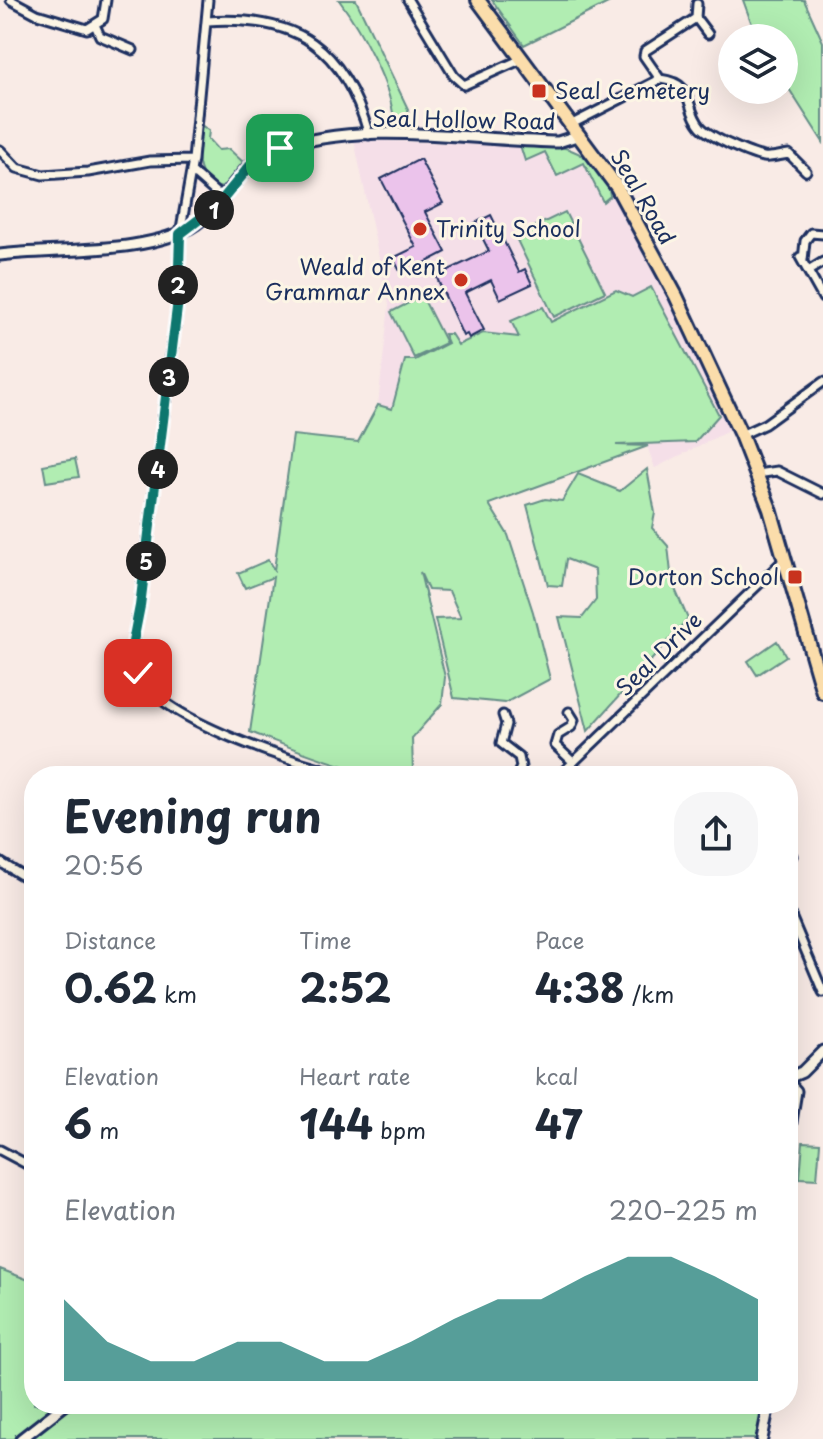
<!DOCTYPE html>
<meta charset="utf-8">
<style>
:root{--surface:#fff;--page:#f6f6f7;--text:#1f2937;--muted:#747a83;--accent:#0f766e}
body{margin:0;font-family:"Playpen Sans",sans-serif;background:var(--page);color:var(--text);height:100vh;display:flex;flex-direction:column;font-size:30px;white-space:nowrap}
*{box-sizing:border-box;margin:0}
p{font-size:26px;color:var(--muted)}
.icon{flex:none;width:44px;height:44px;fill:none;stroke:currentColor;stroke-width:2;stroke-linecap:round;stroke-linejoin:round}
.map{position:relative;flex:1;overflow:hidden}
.sheet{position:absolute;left:24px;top:766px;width:774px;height:648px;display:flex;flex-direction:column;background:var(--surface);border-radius:32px;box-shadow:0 8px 32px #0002}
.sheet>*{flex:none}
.buttons{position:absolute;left:718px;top:24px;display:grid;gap:16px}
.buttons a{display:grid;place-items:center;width:80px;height:80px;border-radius:50%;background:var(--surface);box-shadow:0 8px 32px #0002;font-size:40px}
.pin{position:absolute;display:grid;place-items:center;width:68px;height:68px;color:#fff;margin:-34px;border-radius:16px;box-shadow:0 4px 12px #0006}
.km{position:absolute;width:40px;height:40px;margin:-20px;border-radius:50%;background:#222;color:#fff;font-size:22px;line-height:40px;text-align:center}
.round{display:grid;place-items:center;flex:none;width:84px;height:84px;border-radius:32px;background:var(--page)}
.head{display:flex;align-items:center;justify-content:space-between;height:136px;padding:0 40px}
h1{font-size:44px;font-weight:700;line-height:60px}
.figures{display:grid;grid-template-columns:repeat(3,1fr);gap:12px;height:136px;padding:8px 40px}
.figures div{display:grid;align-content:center}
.figures b{font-size:40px;font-weight:700}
.figures small{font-size:22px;font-weight:400}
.figures p{font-size:22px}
.chart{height:224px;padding:16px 40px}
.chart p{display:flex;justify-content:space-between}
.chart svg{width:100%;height:144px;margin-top:8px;fill:var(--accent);opacity:.7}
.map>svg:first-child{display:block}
.built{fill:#f5dfe8}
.green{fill:#b1edb2;stroke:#668e88;stroke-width:2}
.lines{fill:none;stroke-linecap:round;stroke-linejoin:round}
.stream{stroke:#5989ae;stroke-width:2}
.building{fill:#ebc3eb;stroke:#1b2f5e;stroke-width:2}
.street-casing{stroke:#1b2f5e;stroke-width:13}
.secondary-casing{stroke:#1b2f5e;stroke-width:15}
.highway-casing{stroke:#1b2f5e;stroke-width:18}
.street{stroke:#fcf5e5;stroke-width:7}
.secondary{stroke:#fcf5e5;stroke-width:9}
.highway{stroke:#fbddab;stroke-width:12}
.route-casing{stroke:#fff;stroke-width:16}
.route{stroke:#0f766e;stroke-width:10}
.poi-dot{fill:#c8321e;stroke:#fcf5e5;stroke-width:3}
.labels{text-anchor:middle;stroke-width:6;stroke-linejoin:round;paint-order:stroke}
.poi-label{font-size:22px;fill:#1b2f5e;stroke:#fcf5e5;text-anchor:start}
.street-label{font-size:22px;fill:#1b2f5e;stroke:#fcf5e5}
</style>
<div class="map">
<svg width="823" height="1439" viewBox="0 0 823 1439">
<rect width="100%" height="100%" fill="#f9ebe6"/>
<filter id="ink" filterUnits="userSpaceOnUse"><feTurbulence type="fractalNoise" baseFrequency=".0125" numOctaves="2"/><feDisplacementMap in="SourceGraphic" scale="16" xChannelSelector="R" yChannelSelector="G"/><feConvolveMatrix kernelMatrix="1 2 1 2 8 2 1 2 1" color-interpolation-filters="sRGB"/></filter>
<g filter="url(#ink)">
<!-- built -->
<path class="built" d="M 354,140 L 545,146 L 570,149 L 589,161 L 613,192 L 660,277 L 734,428 L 655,468 L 647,446 L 533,448 L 358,442 L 378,405 L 389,305 Z"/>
<!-- green -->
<path class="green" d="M 339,0 L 356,0 L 408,109 L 411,131 L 386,129 L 394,121 C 391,84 361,30 339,0 Z
M 492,0 L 614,0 L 524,45 Z
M 743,0 L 804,0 L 823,42 L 823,142 L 784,81 L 784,38 L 757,38 Z
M 200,124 L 209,131 L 208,139 L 218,150 L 229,149 L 243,162 L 223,188 C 192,184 197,145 200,124 Z
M 520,145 C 535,146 556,144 571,150 C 588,156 610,177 610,196 L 603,202 L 584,163 L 557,176 L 545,152 L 525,161 Z
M 565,212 L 605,292 L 554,317 L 515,236 Z
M 651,287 L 719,415 L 695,442 L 616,445 L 648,446 L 489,504 L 508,535 L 533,612 L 550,679 L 505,703 L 454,698 L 435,619 L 461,618 L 449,591 L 428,590 L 420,572 L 445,677 L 442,704 L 412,738 L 413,772 C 384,788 283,744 250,732 L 273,577 L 245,588 L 238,573 L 268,560 L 274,570 L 293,435 L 358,442 L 378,405 L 392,409 L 405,360 L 415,360 L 448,343 L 444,334 L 451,334 L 458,345 L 483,333 L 519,337 L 511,321 L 543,307 L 551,322 L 616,290 L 632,297 Z
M 422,296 L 446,343 L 414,358 L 391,312 Z
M 75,459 L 79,477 L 46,482 L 43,465 Z
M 647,469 L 655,513 L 652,528 L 668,546 L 672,582 L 688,619 L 588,731 L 559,617 L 582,618 L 596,600 L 595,570 L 566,559 L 562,586 L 548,585 L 527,505 L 545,499 L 562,501 L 578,474 L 620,491 Z
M 777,641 L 786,656 L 757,675 L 748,661 Z
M 803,1142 L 820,1143 L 817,1179 L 800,1178 Z
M 0,1269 L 34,1282 L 34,1404 L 767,1404 L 760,1439 L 0,1439 Z"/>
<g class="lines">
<!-- stream -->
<path class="stream" d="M 788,411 L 823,388"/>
</g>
<!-- building -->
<path class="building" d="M 420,159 L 443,203 L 425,212 L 446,252 L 402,275 L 393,258 L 416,247 L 381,179 Z
M 491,215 L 519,272 L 525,269 L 532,284 L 500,299 L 491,280 L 465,293 L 484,330 L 469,338 L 467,334 L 463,336 L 436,276 L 489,251 L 475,223 Z"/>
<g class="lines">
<!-- street casing -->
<g class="street-casing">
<path id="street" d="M 11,0 L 37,14 L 87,29 L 103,19 L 106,0
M 208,0 L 193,160 L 180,234 L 178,300 L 140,606 C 136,627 128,651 137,672 C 160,722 298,763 349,776
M 408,0 L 454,76 L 464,85 L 522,59
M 697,4 L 696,18 L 708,34
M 207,21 C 298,15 344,48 369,135
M 96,27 L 100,36 L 133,50
M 660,79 C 697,84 683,106 701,127 C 710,137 751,155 764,157 C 772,158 781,155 789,154 L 806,171
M 572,124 L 660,79 L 644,56 L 645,51 L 696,18
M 0,150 L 17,168 L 43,175 L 88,172 L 150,161 L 193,160
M 191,171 L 224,200
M 800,257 L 823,298
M 803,260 L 805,241 L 811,233 L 823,234
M 810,270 L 823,262
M 741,435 L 765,424 L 823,382
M 757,474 L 777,471 L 823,494
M 569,712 L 574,720 L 571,727 L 558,735 L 555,745 L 573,762
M 503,715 L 506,724 L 501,743 L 519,757 L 521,767 L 517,776
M 559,776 L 785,559
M 788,859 L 792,856
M 0,862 L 34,883
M 788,909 L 823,992
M 0,1150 L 34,1168"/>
</g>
<!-- secondary casing -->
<g class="secondary-casing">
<path id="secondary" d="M 0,255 C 57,248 150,255 196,224 C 225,204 242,161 274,150 C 364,119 465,140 558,142 L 580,135
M 788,1078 L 802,1072 L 823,1051
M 788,1082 L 796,1091 L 788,1140
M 21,1439 L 66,1404
M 762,1439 L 769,1404"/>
</g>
<!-- highway casing -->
<g class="highway-casing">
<path id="highway" d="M 478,0 L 617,187 L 676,296 L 741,435 L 770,509 L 823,692"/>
</g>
<!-- street -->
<use href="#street" class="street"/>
<!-- secondary -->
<use href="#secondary" class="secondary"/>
<!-- highway -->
<use href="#highway" class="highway"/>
</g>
</g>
<g class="lines" filter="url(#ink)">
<!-- route casing -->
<g class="route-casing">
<path id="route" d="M 138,673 L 132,647 L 140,606 L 178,300 L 180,234 L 218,205 L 254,161 L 280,148"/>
</g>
<!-- route -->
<use href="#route" class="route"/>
</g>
<!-- markers -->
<g class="poi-dot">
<rect x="531" y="83" width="16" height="16" rx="4"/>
<circle cx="420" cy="229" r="8"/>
<circle cx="461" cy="280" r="8"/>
<rect x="787" y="569" width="16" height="16" rx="4"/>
</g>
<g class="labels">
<!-- poi labels -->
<g class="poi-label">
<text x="555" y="99">Seal Cemetery</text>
<text x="436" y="237">Trinity School</text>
<text x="445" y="275" text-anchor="end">Weald of Kent<tspan x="445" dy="25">Grammar Annex</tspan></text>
<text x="779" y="585" text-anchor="end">Dorton School</text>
</g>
<!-- street labels -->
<g class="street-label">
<text transform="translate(464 120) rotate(1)" y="8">Seal Hollow Road</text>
<text transform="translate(643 197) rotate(60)" y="8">Seal Road</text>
<text transform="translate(659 654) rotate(-44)" y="8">Seal Drive</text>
</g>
</g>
</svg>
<div class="buttons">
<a><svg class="icon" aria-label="layers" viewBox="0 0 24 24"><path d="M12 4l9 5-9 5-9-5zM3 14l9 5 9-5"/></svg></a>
</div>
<div class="pin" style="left:280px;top:148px;background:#1e9e55"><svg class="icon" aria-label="arrive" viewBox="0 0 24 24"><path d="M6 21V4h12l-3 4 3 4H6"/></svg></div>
<div class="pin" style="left:138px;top:673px;background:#d93025"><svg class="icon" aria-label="check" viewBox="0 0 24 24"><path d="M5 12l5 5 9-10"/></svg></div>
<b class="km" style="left:214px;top:210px">1</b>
<b class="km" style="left:178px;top:285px">2</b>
<b class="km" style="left:169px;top:377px">3</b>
<b class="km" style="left:158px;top:469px">4</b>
<b class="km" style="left:146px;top:561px">5</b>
<section class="sheet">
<div class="head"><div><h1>Evening run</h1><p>20:56</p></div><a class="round"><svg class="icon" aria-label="share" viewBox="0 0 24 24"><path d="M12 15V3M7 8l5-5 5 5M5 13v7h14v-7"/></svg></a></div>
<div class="figures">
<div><p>Distance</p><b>0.62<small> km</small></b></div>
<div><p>Time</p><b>2:52</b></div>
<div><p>Pace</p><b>4:38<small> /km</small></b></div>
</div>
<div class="figures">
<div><p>Elevation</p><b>6<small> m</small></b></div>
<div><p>Heart rate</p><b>144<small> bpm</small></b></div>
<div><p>kcal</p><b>47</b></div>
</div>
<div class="chart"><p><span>Elevation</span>220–225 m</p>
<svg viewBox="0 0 160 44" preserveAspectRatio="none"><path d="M0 44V19L10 32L20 38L30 38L40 32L50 32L60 38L70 38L80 32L90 25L100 19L110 19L120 12L130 6L140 6L150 12L160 19V44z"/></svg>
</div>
</section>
</div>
